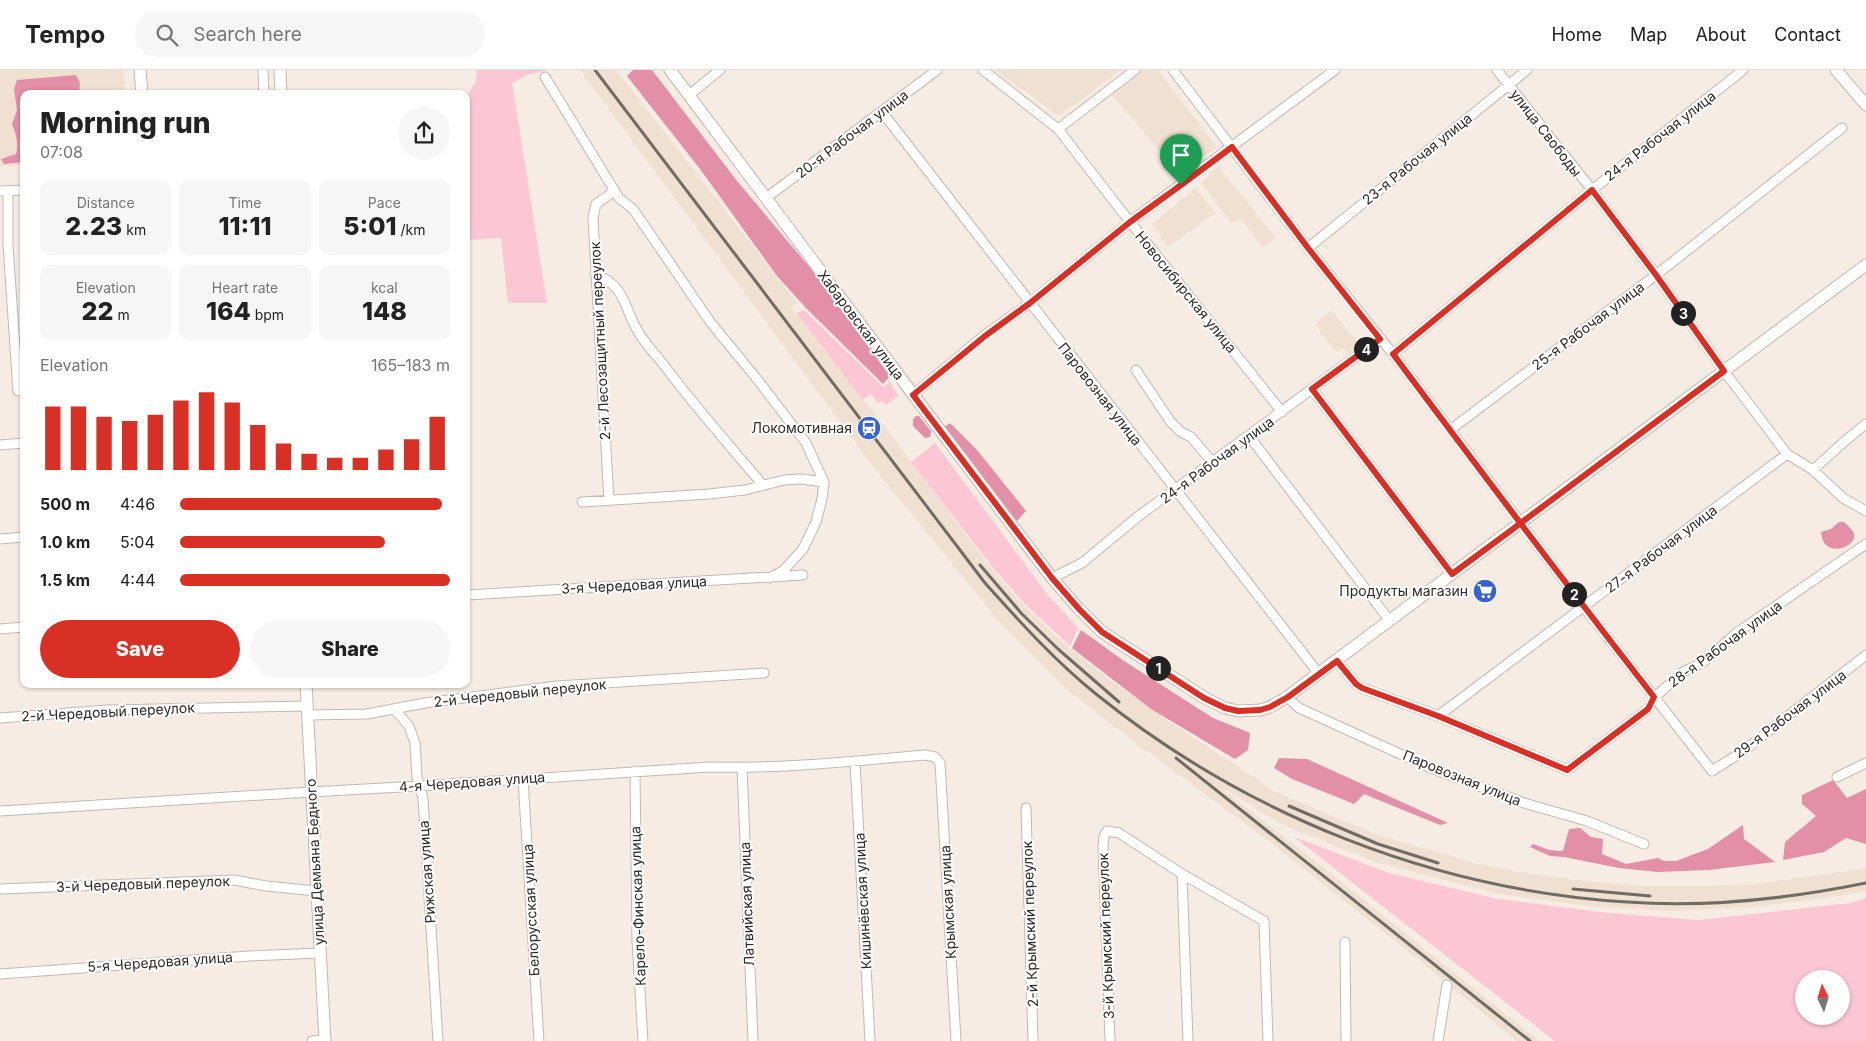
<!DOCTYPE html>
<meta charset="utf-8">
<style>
:root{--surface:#fff;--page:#f6f6f6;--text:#222;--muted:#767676;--line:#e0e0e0;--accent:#d93025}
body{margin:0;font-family:Inter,sans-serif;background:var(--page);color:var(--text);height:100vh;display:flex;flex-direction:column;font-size:19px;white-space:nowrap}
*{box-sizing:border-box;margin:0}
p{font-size:16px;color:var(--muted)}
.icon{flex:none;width:28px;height:28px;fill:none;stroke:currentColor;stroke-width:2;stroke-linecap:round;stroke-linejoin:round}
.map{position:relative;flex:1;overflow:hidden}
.side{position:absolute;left:20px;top:20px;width:450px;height:598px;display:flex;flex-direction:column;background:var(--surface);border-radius:10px;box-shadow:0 1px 4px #0004}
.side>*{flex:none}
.needle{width:32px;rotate:356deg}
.controls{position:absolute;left:1795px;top:900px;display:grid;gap:10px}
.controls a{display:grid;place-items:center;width:55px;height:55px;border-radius:50%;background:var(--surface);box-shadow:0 1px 4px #0004;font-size:25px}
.pin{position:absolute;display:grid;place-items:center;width:42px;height:42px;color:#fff;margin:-51px -21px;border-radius:50% 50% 50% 0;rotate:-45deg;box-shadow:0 0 5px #0007}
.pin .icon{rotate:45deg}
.km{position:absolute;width:25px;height:25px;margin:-12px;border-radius:50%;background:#222;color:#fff;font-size:14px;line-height:25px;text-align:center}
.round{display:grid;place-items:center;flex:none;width:52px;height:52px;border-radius:26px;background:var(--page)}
.overview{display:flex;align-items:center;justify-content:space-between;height:85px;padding:0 20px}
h1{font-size:28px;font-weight:800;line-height:38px}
.metrics{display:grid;grid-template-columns:repeat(3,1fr);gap:8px;height:85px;padding:5px 20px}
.metrics div{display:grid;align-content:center;border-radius:10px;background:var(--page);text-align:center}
.metrics b{font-size:25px;font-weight:800}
.metrics small{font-size:14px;font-weight:400}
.metrics p{font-size:14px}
.chart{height:140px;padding:10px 20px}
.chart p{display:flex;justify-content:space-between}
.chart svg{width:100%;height:90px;margin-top:5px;stroke:var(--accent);stroke-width:6}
.button{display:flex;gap:10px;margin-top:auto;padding:10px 20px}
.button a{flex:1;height:58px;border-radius:30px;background:var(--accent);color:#fff;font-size:20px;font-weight:800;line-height:58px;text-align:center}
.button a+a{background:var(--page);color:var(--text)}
ul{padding:0 20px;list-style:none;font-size:16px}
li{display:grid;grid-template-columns:80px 60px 1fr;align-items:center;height:38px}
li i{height:12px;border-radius:6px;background:var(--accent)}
header{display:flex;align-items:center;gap:30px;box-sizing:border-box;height:70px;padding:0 25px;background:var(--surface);border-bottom:1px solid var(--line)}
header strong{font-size:24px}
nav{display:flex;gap:28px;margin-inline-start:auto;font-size:18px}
.search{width:350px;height:45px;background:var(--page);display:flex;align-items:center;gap:12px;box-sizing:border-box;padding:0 18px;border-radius:28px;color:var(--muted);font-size:19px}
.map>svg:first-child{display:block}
.built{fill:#f0e0d1}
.green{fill:#fcc6d5;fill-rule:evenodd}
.forest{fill:#e38fa8}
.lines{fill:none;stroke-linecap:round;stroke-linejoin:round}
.minor-casing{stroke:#c2b9b0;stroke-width:11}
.major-casing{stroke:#c2b9b0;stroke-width:13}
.minor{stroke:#fff;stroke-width:9}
.major{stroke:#fff;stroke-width:11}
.rail{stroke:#716b66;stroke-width:3}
.route-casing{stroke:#fff;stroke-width:10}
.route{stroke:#d93025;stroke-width:6}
.labels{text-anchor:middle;stroke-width:4;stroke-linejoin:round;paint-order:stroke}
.street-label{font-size:14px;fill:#2e2a27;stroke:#fff}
.poi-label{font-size:14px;fill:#2e2a27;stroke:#fff;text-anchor:end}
</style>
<header>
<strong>Tempo</strong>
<div class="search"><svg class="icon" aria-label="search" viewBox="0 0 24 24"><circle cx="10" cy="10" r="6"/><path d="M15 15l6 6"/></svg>Search here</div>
<nav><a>Home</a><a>Map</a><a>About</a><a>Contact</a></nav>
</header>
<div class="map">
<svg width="1866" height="971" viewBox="0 0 1866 971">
<rect width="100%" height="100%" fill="#f6ece3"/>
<!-- built -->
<path class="built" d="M 0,0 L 123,0 L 125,24 L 24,24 L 24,95 L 0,96 Z
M 580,0 L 616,0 L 797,233 L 791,238 L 887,359 L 987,493 L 1026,538 L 1068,577 L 1106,607 L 1174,655 L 1278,723 L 1375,764 L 1479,794 L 1526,803 L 1585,811 L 1641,816 L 1711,816 L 1755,814 L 1866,798 L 1866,821 L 1847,825 L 1753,837 L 1671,841 L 1598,837 L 1498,824 L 1376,792 L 1281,754 L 1216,714 L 1324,798 L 1539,971 L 1517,971 L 1415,887 L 1270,772 L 1137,674 L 1069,621 L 997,549 L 874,398 Z
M 995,0 L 1121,0 L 1059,46 Z
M 1142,0 L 1158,0 L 1217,77 L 1180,104 L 1112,25 Z
M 1218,96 L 1276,168 L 1263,178 L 1241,149 L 1232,154 L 1201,113 Z
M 1195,118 L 1216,143 L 1168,177 L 1152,155 Z
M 1331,240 L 1360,275 L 1349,283 L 1345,278 L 1336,282 L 1315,255 Z"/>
<!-- green -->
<path class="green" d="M 477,0 L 548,0 L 527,5 L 512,13 L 547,233 L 508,233 L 501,168 L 466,170 L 466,27 L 476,11 Z
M 804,240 L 883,317 L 890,312 L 898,326 L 886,335 L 882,331 L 878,333 L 871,324 L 863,330 L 796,243 Z
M 935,373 L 1047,524 L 1078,558 L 1070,576 L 1025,534 L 994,499 L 911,392 Z
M 1294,767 L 1389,803 L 1498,829 L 1600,842 L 1699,850 L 1850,833 L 1866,828 L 1866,971 L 1555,971 ZM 1804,909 L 1841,909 L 1841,946 L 1804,946 Z"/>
<!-- forest -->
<path class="forest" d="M 633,0 L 652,0 L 737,111 L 811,199 L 890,306 L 883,314 L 806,238 L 777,206 L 700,99 L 627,6 Z
M 76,5 L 80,13 L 79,24 L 24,24 L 24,92 L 4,94 L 1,89 L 16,84 C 19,74 16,64 12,54 L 17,40 L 14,19 L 17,10 Z
M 916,346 L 919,346 L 931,361 L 930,367 L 925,368 L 913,356 L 913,349 Z
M 950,353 L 977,380 L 1026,441 L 1015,453 L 943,358 Z
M 1839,452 L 1844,452 C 1847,455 1853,460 1854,464 C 1858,476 1823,491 1821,462 L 1831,459 Z
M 1081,560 L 1124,591 L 1213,648 L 1250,663 L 1248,680 L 1235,689 L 1151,639 L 1072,578 Z
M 1279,688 L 1307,689 L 1448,753 L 1440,755 L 1364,724 L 1354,734 L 1292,709 L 1274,698 Z
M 1833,710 L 1847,728 L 1866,719 L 1866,774 L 1846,768 L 1824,782 L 1783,790 L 1785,772 L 1816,746 L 1802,734 L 1802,725 Z
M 1743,755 L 1744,769 L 1775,792 L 1709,800 L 1657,802 L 1619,798 L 1564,787 L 1550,786 L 1530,777 L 1533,774 L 1549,780 L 1563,781 L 1569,759 L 1580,758 L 1591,767 L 1603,769 L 1602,784 L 1626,794 L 1658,788 L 1664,791 L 1676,791 L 1708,779 Z"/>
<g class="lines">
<!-- minor casing -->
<g class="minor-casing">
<path id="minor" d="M 263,0 L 264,24
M 983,0 L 1058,59 L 1130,152 L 1282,342
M 1173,0 L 1308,178 L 1393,284 L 1584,537 L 1712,701 L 1742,682 L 1866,585
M 1497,0 L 1592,120 L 1656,205 L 1724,301 L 1787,384 L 1813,400 L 1843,428 L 1866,441
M 545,7 L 619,128 L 633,139 L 711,253 L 757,309 L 806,373 L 824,412 L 822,429 L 816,452 L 803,479 L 783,501 L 769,508
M 689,25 L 720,0
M 882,42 L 1319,604
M 1058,59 L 1135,0
M 0,121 L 24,120
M 8,121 L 8,175 L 18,321
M 766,128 L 937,0
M 1308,178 L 1527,0
M 595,204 C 625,216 623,234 637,260 C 645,274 657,286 667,299 C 697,339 730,376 762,414
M 1393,284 L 1592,120 L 1743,0
M 1136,300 L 1170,351 L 1181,362 L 1191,367 L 1213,393
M 1312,319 L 1452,504
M 913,325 L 985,265 L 1030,233 L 1130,152 L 1335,0
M 1450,360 L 1656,205 L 1842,58
M 1249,366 L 1390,551
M 0,375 L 24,373
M 1813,400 L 1846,370 L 1866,354
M 609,431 L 593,148 L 596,134 L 615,121
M 582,432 L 709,424 L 745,420 L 784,410 L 801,409 L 824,412
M 0,469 L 24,467
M 1052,508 L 1082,493 L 1140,445 L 1380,269
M 466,525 L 803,505
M 0,559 L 24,557
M 1337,591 L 1356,614 L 1362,618 L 1438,646 L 1567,700 L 1648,639 L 1655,627 L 1683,602 L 1702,593 L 1738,562 L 1866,474
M 1287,627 L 1299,638 L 1431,698 L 1524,733 L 1587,751 L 1644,774
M 395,640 L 409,656 L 415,673 L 417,707 L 423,728 L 438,971
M 307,645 L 367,644 L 425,633 L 557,616 L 764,603
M 1438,646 L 1787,384
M 0,648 L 107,640 L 307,636
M 855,691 L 870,971
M 742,698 L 753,971
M 635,701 L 637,871 L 643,971
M 1837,707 L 1866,693
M 523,709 L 539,971
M 1026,738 L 1033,971
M 0,741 L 311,722 L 419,716 L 709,697 C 781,699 853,691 925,685 L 935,687 L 940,693 L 956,971
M 1182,804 L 1188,971
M 0,819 L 234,810 L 266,816 L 316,821
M 1345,872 L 1346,971
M 0,904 L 249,886 L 320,883
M 312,971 L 325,970
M 1110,971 L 1103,776 L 1104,766 L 1107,761 L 1119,763 L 1182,804 L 1264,851 L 1268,971
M 1438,971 L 1447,915"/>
</g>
<!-- major casing -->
<g class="major-casing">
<path id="major" d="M 140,0 L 142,24
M 280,0 L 281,24
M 670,0 L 918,331 L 1052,508 L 1079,539 L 1102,562 L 1205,628 L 1225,638 L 1238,641 L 1260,640 L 1270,637 L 1287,627 L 1866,195
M 1836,0 L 1866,35
M 306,614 L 325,971"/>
</g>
<!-- minor -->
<use href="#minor" class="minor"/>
<!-- major -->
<use href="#major" class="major"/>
<!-- rail -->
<path class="rail" d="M 595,0 L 985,513 C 1020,552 1055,591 1096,624 C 1246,745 1434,820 1627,832 C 1707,838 1787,829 1866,813
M 980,495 L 1022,544 L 1058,579 L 1119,632
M 1176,688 L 1530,971
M 1289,736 L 1378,774 L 1438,793
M 1573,819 L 1650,826"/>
</g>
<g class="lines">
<!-- route casing -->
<g class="route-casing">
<path id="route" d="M 1181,115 L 1130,152 L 1030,233 L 985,266 L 913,325 L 1052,508 L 1079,539 L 1102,562 L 1204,628 L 1225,638 L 1238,641 L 1260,640 L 1270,637 L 1288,627 L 1337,591 L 1356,614 L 1362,618 L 1438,646 L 1567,700 L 1648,639 L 1654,627 C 1566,514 1479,399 1393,284 L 1592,120 L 1656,205 L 1724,301 C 1633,369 1543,437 1452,504 L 1312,319 L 1380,269 L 1308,178 L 1232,77 L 1181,115"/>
</g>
<!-- route -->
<use href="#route" class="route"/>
</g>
<!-- icons -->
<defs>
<g id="station-disc" transform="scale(1.25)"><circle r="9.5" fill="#3861d1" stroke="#fff"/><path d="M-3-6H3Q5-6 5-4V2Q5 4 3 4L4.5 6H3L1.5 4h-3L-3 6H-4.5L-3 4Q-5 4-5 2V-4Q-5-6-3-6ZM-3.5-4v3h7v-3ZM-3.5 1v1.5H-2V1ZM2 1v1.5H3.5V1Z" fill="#fff"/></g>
<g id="supermarket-disc" transform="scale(1.25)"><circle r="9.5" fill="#3861d1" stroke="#fff"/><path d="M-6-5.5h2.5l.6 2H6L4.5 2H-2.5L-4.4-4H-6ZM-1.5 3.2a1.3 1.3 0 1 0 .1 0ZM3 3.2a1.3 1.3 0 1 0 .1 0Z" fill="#fff"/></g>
</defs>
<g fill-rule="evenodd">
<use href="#station-disc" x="869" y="358"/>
<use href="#supermarket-disc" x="1485" y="521"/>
</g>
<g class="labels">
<!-- street labels -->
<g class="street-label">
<text transform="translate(1546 63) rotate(52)" y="5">улица Свободы</text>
<text transform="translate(852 64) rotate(-37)" y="5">20-я Рабочая улица</text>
<text transform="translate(1660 66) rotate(-38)" y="5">24-я Рабочая улица</text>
<text transform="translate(1417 89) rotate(-39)" y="5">23-я Рабочая улица</text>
<text transform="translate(1186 222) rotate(51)" y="5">Новосибирская улица</text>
<text transform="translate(861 255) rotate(53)" y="5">Хабаровская улица</text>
<text transform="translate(1588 256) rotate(-37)" y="5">25-я Рабочая улица</text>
<text transform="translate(600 271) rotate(-93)" y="5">2-й Лесозащитный переулок</text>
<text transform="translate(1100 324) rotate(52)" y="5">Паровозная улица</text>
<text transform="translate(1217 390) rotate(-36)" y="5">24-я Рабочая улица</text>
<text transform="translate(1661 479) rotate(-37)" y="5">27-я Рабочая улица</text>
<text transform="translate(634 515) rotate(-3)" y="5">3-я Чередовая улица</text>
<text transform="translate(1725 574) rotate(-36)" y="5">28-я Рабочая улица</text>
<text transform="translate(520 623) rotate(-6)" y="5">2-й Чередовый переулок</text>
<text transform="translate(108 642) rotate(-3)" y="5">2-й Чередовый переулок</text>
<text transform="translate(1790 644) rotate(-37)" y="5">29-я Рабочая улица</text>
<text transform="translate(1462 708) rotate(22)" y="5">Паровозная улица</text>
<text transform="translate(472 712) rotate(-4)" y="5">4-я Чередовая улица</text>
<text transform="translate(315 792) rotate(-93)" y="5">улица Демьяна Бедного</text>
<text transform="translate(427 802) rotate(-94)" y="5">Рижская улица</text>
<text transform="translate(143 814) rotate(-2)" y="5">3-й Чередовый переулок</text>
<text transform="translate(863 831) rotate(-93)" y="5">Кишинёвская улица</text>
<text transform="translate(948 832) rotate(-93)" y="5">Крымская улица</text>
<text transform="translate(747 834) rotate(-92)" y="5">Латвийская улица</text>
<text transform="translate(638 836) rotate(-92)" y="5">Карело-Финская улица</text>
<text transform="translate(531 840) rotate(-93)" y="5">Белорусская улица</text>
<text transform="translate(1030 854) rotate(-92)" y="5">2-й Крымский переулок</text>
<text transform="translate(1106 866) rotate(-92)" y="5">3-й Крымский переулок</text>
<text transform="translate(160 892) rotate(-4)" y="5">5-я Чередовая улица</text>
</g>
<!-- poi labels -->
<g class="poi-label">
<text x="852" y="363">Локомотивная</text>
<text x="1468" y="526">Продукты магазин</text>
</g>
</g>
</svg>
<div class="controls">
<a><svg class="needle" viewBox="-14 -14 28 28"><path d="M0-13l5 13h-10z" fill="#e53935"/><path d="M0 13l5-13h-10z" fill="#767676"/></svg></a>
</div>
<div class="pin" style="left:1181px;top:115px;background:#1e9e55"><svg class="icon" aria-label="arrive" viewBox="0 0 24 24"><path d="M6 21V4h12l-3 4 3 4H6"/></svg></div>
<b class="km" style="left:1158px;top:598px">1</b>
<b class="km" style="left:1574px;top:524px">2</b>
<b class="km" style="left:1683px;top:243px">3</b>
<b class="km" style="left:1366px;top:279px">4</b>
<section class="side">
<div class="overview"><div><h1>Morning run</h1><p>07:08</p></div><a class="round"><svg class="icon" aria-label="share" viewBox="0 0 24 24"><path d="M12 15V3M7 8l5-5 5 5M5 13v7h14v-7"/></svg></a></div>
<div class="metrics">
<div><p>Distance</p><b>2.23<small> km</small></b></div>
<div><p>Time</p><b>11:11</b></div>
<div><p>Pace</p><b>5:01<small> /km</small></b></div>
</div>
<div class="metrics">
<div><p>Elevation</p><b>22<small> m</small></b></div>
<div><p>Heart rate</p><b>164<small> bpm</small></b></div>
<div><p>kcal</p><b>148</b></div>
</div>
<div class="chart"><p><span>Elevation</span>165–183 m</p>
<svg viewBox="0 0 160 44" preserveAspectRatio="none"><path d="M5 44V13M15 44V13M25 44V18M35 44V20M45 44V17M55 44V10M65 44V6M75 44V11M85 44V22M95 44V31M105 44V36M115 44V38M125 44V38M135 44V34M145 44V29M155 44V18"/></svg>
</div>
<ul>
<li><b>500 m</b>4:46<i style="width:97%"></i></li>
<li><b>1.0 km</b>5:04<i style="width:76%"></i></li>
<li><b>1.5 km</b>4:44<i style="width:100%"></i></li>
</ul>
<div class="button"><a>Save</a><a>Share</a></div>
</section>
</div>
